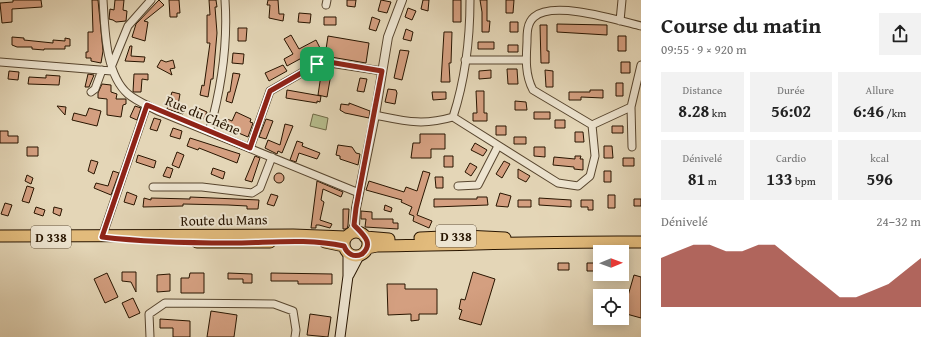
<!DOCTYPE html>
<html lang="fr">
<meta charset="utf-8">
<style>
:root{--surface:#fff;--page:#f2f2f2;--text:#222;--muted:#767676;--accent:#8f2418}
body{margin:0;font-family:"Gentium Book Plus",serif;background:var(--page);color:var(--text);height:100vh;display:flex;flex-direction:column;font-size:15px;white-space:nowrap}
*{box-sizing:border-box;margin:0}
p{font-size:13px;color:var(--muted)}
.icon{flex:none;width:22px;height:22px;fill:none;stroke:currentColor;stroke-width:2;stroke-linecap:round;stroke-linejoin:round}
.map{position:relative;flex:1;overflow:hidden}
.side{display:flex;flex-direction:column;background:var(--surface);width:300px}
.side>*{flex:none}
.needle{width:26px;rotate:89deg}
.controls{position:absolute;left:593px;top:245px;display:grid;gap:8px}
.controls a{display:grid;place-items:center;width:36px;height:36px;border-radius:0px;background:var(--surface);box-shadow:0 2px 10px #0003;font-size:20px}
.pin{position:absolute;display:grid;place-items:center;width:34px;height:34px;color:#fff;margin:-17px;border-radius:8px;box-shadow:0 2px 6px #0006}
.round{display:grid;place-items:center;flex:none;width:42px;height:42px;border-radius:0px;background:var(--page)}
.overview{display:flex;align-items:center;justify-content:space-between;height:68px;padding:0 20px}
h1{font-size:22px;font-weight:800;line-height:30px}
.metrics{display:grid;grid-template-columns:repeat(3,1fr);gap:6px;height:68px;padding:4px 20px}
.metrics div{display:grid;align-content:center;border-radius:0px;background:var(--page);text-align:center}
.metrics b{font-size:17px;font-weight:800}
.metrics small{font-size:11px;font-weight:400}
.metrics p{font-size:11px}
.chart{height:112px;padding:8px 20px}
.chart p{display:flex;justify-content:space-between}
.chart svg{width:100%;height:72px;margin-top:4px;fill:var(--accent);opacity:.7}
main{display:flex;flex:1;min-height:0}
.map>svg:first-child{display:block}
.green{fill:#b6bd8d;stroke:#6f6946}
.building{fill:#d49f80;stroke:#281500}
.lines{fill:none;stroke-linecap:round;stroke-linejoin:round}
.minor-casing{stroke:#57452e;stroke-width:9}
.tertiary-casing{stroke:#57452e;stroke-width:10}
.secondary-casing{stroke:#281500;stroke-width:11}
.primary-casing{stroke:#281500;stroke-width:13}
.minor{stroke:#ede4d0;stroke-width:7}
.tertiary{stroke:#ede4d0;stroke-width:8}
.secondary{stroke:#ede4d0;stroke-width:9}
.primary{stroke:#e2bb7c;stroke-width:11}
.route-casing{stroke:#fff;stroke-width:8}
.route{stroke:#8f2418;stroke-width:5}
.labels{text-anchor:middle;stroke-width:4;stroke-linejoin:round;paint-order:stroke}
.shield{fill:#ede4d0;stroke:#63533e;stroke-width:1}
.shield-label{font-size:13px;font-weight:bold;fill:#281500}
.street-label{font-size:14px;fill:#281500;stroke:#ede4d0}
</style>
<main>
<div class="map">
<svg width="641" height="337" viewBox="0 0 641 337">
<rect width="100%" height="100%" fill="#e4d6b7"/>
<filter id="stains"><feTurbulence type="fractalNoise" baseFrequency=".005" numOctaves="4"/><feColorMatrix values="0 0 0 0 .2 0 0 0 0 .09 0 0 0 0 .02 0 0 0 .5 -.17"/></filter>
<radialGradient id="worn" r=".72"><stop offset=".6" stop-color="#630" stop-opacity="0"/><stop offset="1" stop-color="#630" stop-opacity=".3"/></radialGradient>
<!-- green -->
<path class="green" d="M 313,114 L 328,118 L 326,130 L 310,126 Z"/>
<!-- building -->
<path class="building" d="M 13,0 L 41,0 L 42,7 L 12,9 L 12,22 L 2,23 L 0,3 L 13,2 Z
M 92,0 L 98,0 L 103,51 L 101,63 L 91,61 L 91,58 L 86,58 L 86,52 L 88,52 L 88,32 L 93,32 Z
M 115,0 L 124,0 L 123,10 L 127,11 L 126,21 L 116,22 L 113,20 L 109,19 L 110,9 L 114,10 Z
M 159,0 L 164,5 L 144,21 L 148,22 L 145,41 L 132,37 L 136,24 Z
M 169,0 L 179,0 L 180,13 L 177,13 L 177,17 L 170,17 Z
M 209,0 L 216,0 L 217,7 L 215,7 L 217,33 L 213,79 L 211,79 L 208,97 L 200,95 L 202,85 L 204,86 L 210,43 L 207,43 L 207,15 L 210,15 Z
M 268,0 L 278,0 L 279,14 L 284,14 L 283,21 L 269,18 L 270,5 L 267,5 Z
M 347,0 L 356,0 L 355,7 L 347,6 Z
M 381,0 L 391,2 L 387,13 L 378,11 Z
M 423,0 L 429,0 L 428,11 L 421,9 Z
M 453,0 L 461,0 L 461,22 L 453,22 Z
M 480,0 L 487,0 L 487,21 L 490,21 L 489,32 L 482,32 L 482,12 Z
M 506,0 L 514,0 L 513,13 L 506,13 Z
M 408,8 L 416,11 L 412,20 L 405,17 Z
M 299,13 L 311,14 L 310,23 L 298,22 Z
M 324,17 L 336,17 L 336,25 L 324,25 Z
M 372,17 L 380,20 L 376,31 L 369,29 Z
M 510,22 L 518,22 L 518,32 L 510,32 Z
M 557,24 L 607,25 L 607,35 L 557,32 Z
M 540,25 L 547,25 L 547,51 L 549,51 L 549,63 L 541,63 Z
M 238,28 L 247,28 L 246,41 L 238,41 Z
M 406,29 L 413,32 L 411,41 L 403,39 Z
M 444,32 L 452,32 L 451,63 L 449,63 L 450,82 L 441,82 Z
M 291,35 L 299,49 L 316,40 L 320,48 L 287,66 L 284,59 L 293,54 L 284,39 Z
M 328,36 L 369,43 L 366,63 L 325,56 Z
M 618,36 L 626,36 L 626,51 L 618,51 Z
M 12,37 L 24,38 L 24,40 L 53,43 L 53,40 L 65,41 L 65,38 L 70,39 L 70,46 L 65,46 L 65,49 L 44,49 L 44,50 L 32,49 L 32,47 L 17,47 L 12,45 Z
M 478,42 L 494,42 L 494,49 L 478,49 Z
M 508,45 L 518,45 L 518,52 L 508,52 Z
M 130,46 L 132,46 L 131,56 L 145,57 L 144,62 L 125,61 Z
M 400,50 L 409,51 L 402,80 L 394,78 Z
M 233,53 L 244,54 L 243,64 L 232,63 Z
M 161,60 L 166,62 L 173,60 L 175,68 L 170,69 L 172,75 L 157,67 Z
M 621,62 L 630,62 L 630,73 L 621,73 Z
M 283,65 L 287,71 L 269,81 L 265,73 Z
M 507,69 L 517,69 L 518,84 L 508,84 Z
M 491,70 L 491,78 L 479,79 L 479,71 Z
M 545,70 L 553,71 L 553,87 L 546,87 Z
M 9,71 L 19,72 L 18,80 L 8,79 Z
M 233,73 L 240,74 L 232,103 L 226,101 L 228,92 L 230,92 Z
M 324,73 L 331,74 L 327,97 L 318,95 L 321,75 L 323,75 Z
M 88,74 L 94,75 L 89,87 L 85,87 Z
M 134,74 L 148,74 L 148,80 L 142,79 L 141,92 L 133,92 Z
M 46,75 L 60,76 L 59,85 L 28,84 L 29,77 L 46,78 Z
M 360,78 L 367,79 L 364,92 L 357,91 Z
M 616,83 L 623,83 L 623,96 L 616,96 Z
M 102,84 L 111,85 L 111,92 L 117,94 L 116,99 L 126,99 L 126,104 L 123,105 L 121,117 L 107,115 L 107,99 L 98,98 L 98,93 Z
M 388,89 L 396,90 L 397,93 L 395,104 L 385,102 Z
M 287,90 L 321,96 L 320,102 L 317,101 L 317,103 L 286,98 Z
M 590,90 L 603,90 L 603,98 L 581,97 L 581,100 L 569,100 L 569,92 L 590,92 Z
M 476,91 L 484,91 L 484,113 L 487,113 L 487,121 L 473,121 L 473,113 L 477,113 Z
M 172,92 L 180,94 L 178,105 L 183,105 L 183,114 L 167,109 Z
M 432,92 L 446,92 L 446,99 L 433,100 Z
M 515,101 L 526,102 L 527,110 L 515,110 Z
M 349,103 L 370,111 L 369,118 L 345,113 L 340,110 L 341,104 L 349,105 Z
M 57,106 L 66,107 L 65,115 Z
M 135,106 L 141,108 L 137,120 L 130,117 Z
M 196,107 L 207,112 L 204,119 L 193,114 Z
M 89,108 L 101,111 L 97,126 L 72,120 L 74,113 L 86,116 Z
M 236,112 L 251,119 L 250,122 L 253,123 L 248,137 L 222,126 L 225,118 L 232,121 Z
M 534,112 L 550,112 L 550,119 L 534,119 Z
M 154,118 L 161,120 L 157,131 L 150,129 Z
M 266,119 L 273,121 L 266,139 L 259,137 Z
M 555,120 L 565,120 L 565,128 L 555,128 Z
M 285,124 L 293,126 L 282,153 L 278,151 L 277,154 L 265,148 L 268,140 L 280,145 Z
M 496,126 L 506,126 L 506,135 L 496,135 Z
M 612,126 L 623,126 L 623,133 L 612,133 Z
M 173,128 L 182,131 L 180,139 L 170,136 Z
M 0,131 L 8,131 L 8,136 L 18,136 L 18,143 L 0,143 Z
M 575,132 L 583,132 L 584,142 L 575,142 Z
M 420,134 L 445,134 L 445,149 L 431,149 L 431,158 L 411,158 L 413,143 L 420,143 Z
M 514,137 L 526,137 L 526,144 L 514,144 Z
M 190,138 L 240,154 L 237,163 L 199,148 L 198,150 L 187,146 Z
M 297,141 L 303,143 L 302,146 L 320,153 L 317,159 L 299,153 L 296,162 L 290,160 Z
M 475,143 L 487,150 L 483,156 L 471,150 Z
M 338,145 L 352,147 L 356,153 L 360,154 L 358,165 L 340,159 L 340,156 L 336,155 Z
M 604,146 L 612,146 L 613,158 L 604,158 Z
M 27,147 L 38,147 L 38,156 L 27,156 Z
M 534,147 L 545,147 L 545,157 L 534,156 Z
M 177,152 L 184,155 L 179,168 L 172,165 Z
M 138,155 L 156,161 L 154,168 L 136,162 Z
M 255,156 L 260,158 L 252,182 L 245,180 Z
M 444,156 L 453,156 L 453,167 L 444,167 Z
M 575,156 L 581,156 L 580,159 L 583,159 L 583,170 L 574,169 L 574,167 L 553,165 L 554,157 L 575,159 Z
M 623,158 L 634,158 L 634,166 L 623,166 Z
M 91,160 L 98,162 L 94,174 L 88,171 Z
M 504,161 L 510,164 L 502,178 L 496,174 Z
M 470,163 L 477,167 L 471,176 L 465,172 Z
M 167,167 L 173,169 L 170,178 L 163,176 Z
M 213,168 L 225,172 L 223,179 L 211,174 Z
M 518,169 L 530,176 L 526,182 L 518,178 Z
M 113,171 L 119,173 L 111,195 L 94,188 L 96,183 L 108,186 Z
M 423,171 L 430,173 L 417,215 L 432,221 L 429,228 L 413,221 L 414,216 L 409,214 L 412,207 L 401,202 L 402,200 L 366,190 L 369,181 L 404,192 L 406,187 L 417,191 Z
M 604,171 L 611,171 L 611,182 L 604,182 Z
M274 178a5 5 0 1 1 10 0a5 5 0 1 1-10 0Z
M 27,175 L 33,178 L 31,184 L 25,181 Z
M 435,177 L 443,177 L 443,188 L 436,188 Z
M 317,181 L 343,192 L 341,197 L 323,189 L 321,200 L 324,202 L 320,220 L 332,224 L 330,228 L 319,225 L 316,225 L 316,228 L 311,228 Z
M 27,186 L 34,188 L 29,203 L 22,201 Z
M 127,192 L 137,196 L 134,205 L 124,202 Z
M 500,193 L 511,196 L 508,207 L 496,206 Z
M 271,194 L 278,196 L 274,206 L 267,204 Z
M 608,195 L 615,195 L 615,208 L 608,208 Z
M 190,197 L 259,200 L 258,209 L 247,209 L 247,206 L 228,205 L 183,204 L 183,206 L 143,207 L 144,198 L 151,200 L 151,198 L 190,199 Z
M 477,197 L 487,197 L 488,205 L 434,207 L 434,199 L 477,199 Z
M 539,198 L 571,200 L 571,207 L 539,205 Z
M 634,199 L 641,199 L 641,206 L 634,206 Z
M 518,200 L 531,200 L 531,207 L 518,207 Z
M 581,200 L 593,200 L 593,210 L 588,210 L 588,207 L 581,207 Z
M 5,203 L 12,205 L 8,216 L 1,214 Z
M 385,205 L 392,208 L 391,212 L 384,210 Z
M 36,207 L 45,210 L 43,216 L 34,213 Z
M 54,207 L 62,209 L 60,216 L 53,213 Z
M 343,209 L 349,209 L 348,225 L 347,229 L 343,229 Z
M 361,211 L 372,212 L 372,219 L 393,219 L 393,223 L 398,223 L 398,229 L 365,227 L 366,219 L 361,219 Z
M 558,263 L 569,263 L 569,270 L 558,270 Z
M 587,263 L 599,263 L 599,271 L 587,271 Z
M 122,272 L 136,272 L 136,292 L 131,282 L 122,281 Z
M 473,272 L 495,279 L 481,325 L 459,319 L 462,310 L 459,309 L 461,299 L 465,300 Z
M 107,273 L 118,297 L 105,303 L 94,279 Z
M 190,273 L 204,273 L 204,293 L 181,293 L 181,278 L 189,278 Z
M 228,273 L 252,274 L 252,283 L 243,283 L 243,279 L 228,279 Z
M 271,273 L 332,274 L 332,284 L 298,284 L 298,281 L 271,281 Z
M 170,274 L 170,291 L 157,292 L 157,275 Z
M 634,275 L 641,277 L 641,318 L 623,313 Z
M 387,284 L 405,284 L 405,289 L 437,289 L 437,314 L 419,314 L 419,320 L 411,321 L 411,314 L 388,315 Z
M 133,298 L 140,313 L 129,318 L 122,303 Z
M 211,311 L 237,315 L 234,337 L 207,337 Z
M 310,314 L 331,317 L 328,337 L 307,335 Z
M 160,319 L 190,321 L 190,337 L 173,337 L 173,328 L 160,328 Z"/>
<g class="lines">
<!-- minor casing -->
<g class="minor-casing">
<path id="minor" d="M 103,0 C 105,29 105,74 128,94 C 136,101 149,106 158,111 L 359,193
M 326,5 L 327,0
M 620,21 L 622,0
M 465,60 L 526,60
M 0,62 L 112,71
M 112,65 L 128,26 L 151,0
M 91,92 L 95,89 L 102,70
M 631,107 L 592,125 L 533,90 C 525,75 526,59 527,42 C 527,33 527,23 534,17 C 553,0 617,20 641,26
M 375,115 C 405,121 422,126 453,117 C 465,80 470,39 470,0
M 453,117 L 558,183 L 578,186 L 590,176 L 595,156 L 592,125
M 209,132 C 221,90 228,44 225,0
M 632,147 L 631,107 L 641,65
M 250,148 L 270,91 L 317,64 L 323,62 L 382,71
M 458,186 L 478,185 L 498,146
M 153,187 L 202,187 L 252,193 L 260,188 L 272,157
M 102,237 L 147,105
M 150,337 L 149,314 L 165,303 L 274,304 L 293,311 L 296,330 L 295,337"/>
</g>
<!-- tertiary casing -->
<g class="tertiary-casing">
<path id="tertiary" d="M 350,234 L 355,225 L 356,208 L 375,115 L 388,37 L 402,0"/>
</g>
<!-- secondary casing -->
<g class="secondary-casing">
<path id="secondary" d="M 349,275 L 359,256
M 340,337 L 348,276 L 348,253"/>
</g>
<!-- primary casing -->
<g class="primary-casing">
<path id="primary" d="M344 244a12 12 0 1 1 24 0a12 12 0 1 1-24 0Z
M 0,236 L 293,235 L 346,237
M 365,237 L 389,239
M 420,238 L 465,236 L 505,238
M 197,242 L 270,242
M 325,242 L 344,246
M 367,248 L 377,246 C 465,245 553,241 641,242"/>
</g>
<!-- minor -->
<use href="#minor" class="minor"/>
<!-- tertiary -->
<use href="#tertiary" class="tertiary"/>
<!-- secondary -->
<use href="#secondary" class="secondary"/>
<!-- primary -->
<use href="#primary" class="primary"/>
</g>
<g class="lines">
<!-- route casing -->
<g class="route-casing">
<path id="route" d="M 329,62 L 382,71 L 356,208 L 354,225 C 362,234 375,243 362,254 C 354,258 347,254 344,246 C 306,238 269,243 231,243 C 188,243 144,242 102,237 L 147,105 L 250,148 L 270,91 L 317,64 Z"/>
</g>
<!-- route -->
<use href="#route" class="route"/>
</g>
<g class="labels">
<!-- shield labels -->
<g class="shield">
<rect x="436" y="225" width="40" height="22" rx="3"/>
<rect x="31" y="226" width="40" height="22" rx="3"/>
</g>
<g class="shield-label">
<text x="456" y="241">D 338</text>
<text x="51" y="242">D 338</text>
</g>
<!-- street labels -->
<g class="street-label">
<text transform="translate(203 115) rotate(23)" y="5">Rue du Chêne</text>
<text transform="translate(224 220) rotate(-1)" y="5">Route du Mans</text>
</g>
</g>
<rect width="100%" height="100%" filter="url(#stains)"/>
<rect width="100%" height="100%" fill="url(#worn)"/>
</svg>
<div class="controls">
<a><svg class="needle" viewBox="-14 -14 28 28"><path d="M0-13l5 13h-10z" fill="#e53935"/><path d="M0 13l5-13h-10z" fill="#767676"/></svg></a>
<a><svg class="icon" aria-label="locate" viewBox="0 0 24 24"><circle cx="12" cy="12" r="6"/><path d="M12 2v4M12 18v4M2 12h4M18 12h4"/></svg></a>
</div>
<div class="pin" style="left:317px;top:64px;background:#1e9e55"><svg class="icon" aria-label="arrive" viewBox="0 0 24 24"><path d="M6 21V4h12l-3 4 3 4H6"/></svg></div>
</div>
<section class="side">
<div class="overview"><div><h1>Course du matin</h1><p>09:55 · 9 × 920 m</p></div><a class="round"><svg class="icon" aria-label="share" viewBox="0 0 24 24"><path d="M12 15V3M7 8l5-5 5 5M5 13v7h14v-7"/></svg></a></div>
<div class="metrics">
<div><p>Distance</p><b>8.28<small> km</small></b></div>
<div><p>Durée</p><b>56:02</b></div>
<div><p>Allure</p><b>6:46<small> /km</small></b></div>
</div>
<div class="metrics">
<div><p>Dénivelé</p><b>81<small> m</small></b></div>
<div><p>Cardio</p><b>133<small> bpm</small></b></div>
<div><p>kcal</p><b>596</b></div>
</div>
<div class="chart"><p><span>Dénivelé</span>24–32 m</p>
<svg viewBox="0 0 160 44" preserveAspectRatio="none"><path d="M0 44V14L10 10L20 6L30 6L40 10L50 10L60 6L70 6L80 14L90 22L100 30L110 38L120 38L130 34L140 30L150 22L160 14V44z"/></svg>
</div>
</section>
</main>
